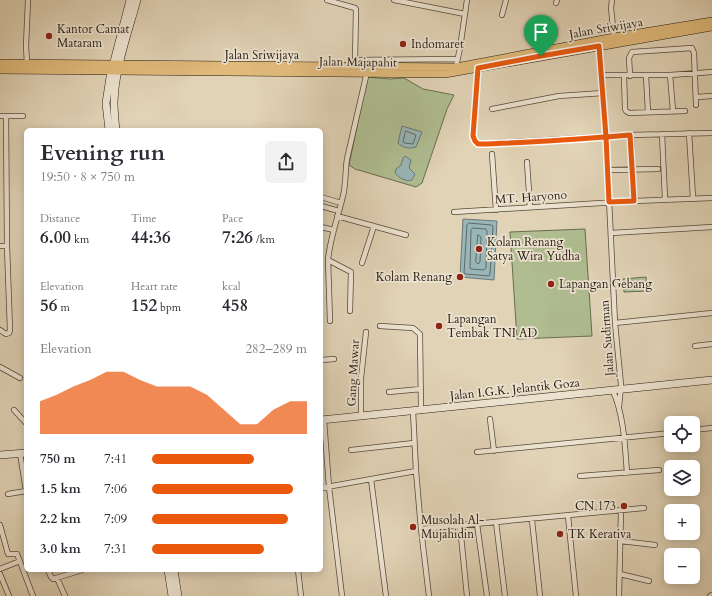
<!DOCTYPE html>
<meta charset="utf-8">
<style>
:root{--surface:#fff;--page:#f2f2f3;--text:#2b2b33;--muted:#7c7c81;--accent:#ea580c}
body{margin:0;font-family:Cardo,serif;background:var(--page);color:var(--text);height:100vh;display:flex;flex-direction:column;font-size:15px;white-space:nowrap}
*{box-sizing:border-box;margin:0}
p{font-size:13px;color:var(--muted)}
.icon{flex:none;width:22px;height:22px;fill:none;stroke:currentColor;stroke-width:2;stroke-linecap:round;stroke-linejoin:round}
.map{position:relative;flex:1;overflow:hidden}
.panel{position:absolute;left:24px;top:128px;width:299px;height:444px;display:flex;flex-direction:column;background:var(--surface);border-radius:6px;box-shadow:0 2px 10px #0003}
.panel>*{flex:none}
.buttons{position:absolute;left:664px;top:416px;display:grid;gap:8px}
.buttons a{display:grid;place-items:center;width:36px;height:36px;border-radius:6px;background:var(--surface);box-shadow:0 2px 10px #0003;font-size:20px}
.pin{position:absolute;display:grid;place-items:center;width:34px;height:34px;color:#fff;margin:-41px -17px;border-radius:50% 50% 50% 0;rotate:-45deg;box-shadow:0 0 4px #0007}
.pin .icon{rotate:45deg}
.round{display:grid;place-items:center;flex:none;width:42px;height:42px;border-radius:6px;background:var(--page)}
.headline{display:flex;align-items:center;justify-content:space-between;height:68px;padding:0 16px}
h1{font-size:22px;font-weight:800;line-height:30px}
.stats{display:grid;grid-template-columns:repeat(3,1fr);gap:6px;height:68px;padding:4px 16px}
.stats div{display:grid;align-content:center}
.stats b{font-size:17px;font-weight:800}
.stats small{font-size:11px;font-weight:400}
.stats p{font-size:11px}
.chart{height:112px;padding:8px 16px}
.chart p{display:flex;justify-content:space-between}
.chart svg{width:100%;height:72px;margin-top:4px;fill:var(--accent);opacity:.7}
ul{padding:0 16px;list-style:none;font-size:13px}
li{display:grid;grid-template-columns:64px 48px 1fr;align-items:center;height:30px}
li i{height:10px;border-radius:5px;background:var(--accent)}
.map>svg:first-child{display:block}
.green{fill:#afbd91;stroke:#6a6c51}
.water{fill:#98b6b8;stroke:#6a7875}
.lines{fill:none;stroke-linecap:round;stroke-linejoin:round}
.shore{stroke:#5f6964;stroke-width:1}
.street-casing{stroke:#554a3a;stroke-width:6}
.secondary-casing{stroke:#261c11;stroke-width:8}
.primary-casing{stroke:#261c11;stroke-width:8}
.street{stroke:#ece2d0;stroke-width:4.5}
.secondary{stroke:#ece2d0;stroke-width:7}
.primary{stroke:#e0ba7b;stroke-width:7}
.route-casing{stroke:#fff;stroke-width:8}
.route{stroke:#ea580c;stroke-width:5}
.poi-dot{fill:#8f2418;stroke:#ece2d0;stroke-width:1.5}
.labels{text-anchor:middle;stroke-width:3.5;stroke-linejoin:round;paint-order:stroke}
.street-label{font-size:12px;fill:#261c11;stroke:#ece2d0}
.poi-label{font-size:12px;fill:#261c11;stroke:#ece2d0;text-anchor:start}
</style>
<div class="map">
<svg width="712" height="596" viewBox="0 0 712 596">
<rect width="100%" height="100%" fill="#e1d3b6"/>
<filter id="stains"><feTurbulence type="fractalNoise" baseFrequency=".005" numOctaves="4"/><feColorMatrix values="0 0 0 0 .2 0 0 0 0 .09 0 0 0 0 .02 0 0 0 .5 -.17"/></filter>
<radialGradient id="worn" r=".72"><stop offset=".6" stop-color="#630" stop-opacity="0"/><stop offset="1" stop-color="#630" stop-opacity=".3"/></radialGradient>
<!-- green -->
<path class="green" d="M 367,77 L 390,79 L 404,78 L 423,89 L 454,95 L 447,109 L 422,183 L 416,187 L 355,169 L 349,165 Z
M 585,229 L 592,336 L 517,339 L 510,232 Z
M 646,277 L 647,291 L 624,292 L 623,279 Z"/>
<!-- water -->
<path class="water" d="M 402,126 L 422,132 L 416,147 C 409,149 403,148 398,143 Z
M 405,156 L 411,160 L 409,168 L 415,174 L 412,180 C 406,182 399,178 395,173 L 396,169 L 401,165 L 403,158 Z
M 463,219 L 497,221 L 494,280 L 460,277 Z"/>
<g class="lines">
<!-- shore -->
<path class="shore" d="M 406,131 L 416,135 L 413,144 L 405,143 L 403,142 L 405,133 Z
M 469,223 L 491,225 L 493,226 L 490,274 L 489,276 L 466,274 L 464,273 L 467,225 Z
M 473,228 L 486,229 L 487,231 L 486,268 L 484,270 L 471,269 L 470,268 L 471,230 Z
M 478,235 L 481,237 L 480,262 L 478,264 L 476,262 Z"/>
<!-- street casing -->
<g class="street-casing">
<path id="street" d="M 327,0 L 355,8 L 356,9 L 355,62
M 394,0 L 465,14
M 612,0 L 611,8 L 614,37
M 556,3 L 557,0
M 502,15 L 506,0
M 599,46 L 606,137 L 615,323 L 621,385 L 619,407
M 355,60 L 457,59
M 27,63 L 26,46 L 28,0
M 456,67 L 460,48 L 467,0
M 478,68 L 473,136 L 475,141 L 478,144 L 631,135 L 712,133
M 602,75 L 670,75 L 712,72
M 670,75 L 673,111
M 624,76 L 625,109 L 626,111 L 629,113 L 685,111
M 630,76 L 629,58 L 632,52 L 692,48 L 694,53 L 696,105
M 646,76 L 648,112
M 696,97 L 712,96
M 492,109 L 559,96 L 603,93
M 0,116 L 23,116
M 689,133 L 693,198
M 662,134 L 665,199
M 631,135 L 634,201
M 492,154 L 496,210
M 527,162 L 530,207
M 607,170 L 658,169
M 321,197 L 341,203
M 321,206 L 339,211
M 454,212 L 634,201 L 712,198
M 337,216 L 406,235
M 321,227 L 334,230
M 611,233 L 712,227
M 0,246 L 7,246
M 328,260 L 330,321
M 362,263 L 374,226
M 350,311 L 351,272 L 328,260 C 330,238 338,217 343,196 C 346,184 345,172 347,159 L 367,72
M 615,323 L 712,313
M 380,326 L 413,328 L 420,334 L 421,410
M 0,330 L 6,334 L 9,333 L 10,330 L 7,246 L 6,116
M 695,346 L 712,344
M 321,360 L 334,359
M 0,367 L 20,378
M 613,391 C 624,416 625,446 627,473
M 389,392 L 421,389
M 14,410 L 26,423
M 413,411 L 416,471 L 421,529 L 644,508
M 361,416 L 361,378 L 366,332
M 490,419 L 494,451
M 324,420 L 329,487 L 342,596
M 693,430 L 712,428
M 351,450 L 414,443
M 477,452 L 671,433
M 20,453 L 26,491
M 580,476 L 659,470
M 371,479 L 386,596
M 321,488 L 416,471
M 8,494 L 26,491
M 568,516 L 576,596
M 532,520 L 540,596
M 496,522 L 505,596
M 477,524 L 487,596
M 0,525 L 8,554 L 17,554 L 33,596
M 460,526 L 467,596
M 421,529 L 429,596
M 621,541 L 655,545
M 0,569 L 20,561
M 48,570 L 51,577 L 53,579 L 82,570
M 298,570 L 301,596
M 0,574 L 9,596
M 620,574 L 649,581
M 57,578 L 65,596
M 619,596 L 621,511
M 710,596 L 712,595"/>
</g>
<!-- secondary casing -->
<g class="secondary-casing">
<path id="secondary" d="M 109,130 L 106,103 L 110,77 L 130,0
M 116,130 C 115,121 114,112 114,102 C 115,68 128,33 137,0
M 321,420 L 712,380
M 0,455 L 26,453
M 168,570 L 172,596
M 174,570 L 178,596"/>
</g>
<!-- primary casing -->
<g class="primary-casing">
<path id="primary" d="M 0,63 L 456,67 L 614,37 L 712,21
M 0,70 L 445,74 L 712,27"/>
</g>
<!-- street -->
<use href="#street" class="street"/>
<!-- secondary -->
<use href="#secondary" class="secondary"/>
<!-- primary -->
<use href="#primary" class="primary"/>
</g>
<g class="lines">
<!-- route casing -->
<g class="route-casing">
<path id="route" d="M 541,56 L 599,46 L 606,137 L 609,202 L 634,201 L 630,135 C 580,139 529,143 478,144 L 475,141 L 473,136 L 478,68 L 541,56"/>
</g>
<!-- route -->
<use href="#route" class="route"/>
</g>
<!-- markers -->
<g class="poi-dot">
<circle cx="49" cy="36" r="4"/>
<circle cx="403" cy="44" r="4"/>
<circle cx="479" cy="249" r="4"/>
<circle cx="460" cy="277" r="4"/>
<circle cx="551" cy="284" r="4"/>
<circle cx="439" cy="326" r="4"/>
<circle cx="624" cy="506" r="4"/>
<circle cx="413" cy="527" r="4"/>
<circle cx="560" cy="534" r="4"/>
</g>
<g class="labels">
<!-- street labels -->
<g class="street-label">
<text transform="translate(606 28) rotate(-10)" y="4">Jalan Sriwijaya</text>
<text x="262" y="59">Jalan Sriwijaya</text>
<text transform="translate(358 62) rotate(1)" y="4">Jalan Majapahit</text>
<text transform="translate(531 197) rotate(-4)" y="4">MT. Haryono</text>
<text transform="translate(607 338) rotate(-94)" y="4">Jalan Sudirman</text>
<text transform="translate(353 373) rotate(-87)" y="4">Gang Mawar</text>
<text transform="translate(515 389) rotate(-6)" y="4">Jalan I.G.K. Jelantik Goza</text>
</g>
<!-- poi labels -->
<g class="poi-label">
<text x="57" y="33">Kantor Camat<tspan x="57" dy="14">Mataram</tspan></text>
<text x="411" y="48">Indomaret</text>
<text x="487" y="246">Kolam Renang<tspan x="487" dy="14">Satya Wira Yudha</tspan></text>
<text x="452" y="281" text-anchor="end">Kolam Renang</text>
<text x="559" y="288">Lapangan Gebang</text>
<text x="447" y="323">Lapangan<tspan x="447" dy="14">Tembak TNI AD</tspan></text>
<text x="616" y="510" text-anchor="end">CN 173</text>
<text x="421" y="524">Musolah Al-<tspan x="421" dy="14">Mujahidin</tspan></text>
<text x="568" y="538">TK Kerativa</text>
</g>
</g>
<rect width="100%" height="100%" filter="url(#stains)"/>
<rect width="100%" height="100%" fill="url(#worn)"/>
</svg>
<div class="buttons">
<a><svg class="icon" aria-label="locate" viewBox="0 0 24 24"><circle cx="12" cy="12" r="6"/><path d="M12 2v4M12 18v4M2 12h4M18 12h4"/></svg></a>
<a><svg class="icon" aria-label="layers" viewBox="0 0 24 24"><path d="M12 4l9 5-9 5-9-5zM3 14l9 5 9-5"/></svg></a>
<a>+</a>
<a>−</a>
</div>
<div class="pin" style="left:541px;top:56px;background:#1e9e55"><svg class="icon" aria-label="arrive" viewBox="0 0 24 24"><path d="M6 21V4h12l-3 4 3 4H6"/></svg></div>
<section class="panel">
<div class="headline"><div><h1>Evening run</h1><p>19:50 · 8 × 750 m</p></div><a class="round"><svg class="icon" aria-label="share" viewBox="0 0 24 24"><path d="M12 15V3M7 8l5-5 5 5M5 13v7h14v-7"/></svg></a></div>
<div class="stats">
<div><p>Distance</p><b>6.00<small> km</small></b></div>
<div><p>Time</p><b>44:36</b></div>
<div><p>Pace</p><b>7:26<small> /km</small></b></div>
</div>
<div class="stats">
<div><p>Elevation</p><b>56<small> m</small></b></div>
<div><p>Heart rate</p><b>152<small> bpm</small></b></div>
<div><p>kcal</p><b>458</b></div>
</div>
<div class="chart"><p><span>Elevation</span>282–289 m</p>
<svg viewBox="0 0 160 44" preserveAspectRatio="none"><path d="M0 44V24L10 20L20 15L30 11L40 6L50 6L60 11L70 15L80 15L90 15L100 20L110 29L120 38L130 38L140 29L150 24L160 24V44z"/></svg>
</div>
<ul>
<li><b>750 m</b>7:41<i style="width:66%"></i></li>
<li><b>1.5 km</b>7:06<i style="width:91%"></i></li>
<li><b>2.2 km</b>7:09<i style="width:88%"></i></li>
<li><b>3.0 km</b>7:31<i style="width:72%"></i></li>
</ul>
</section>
</div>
